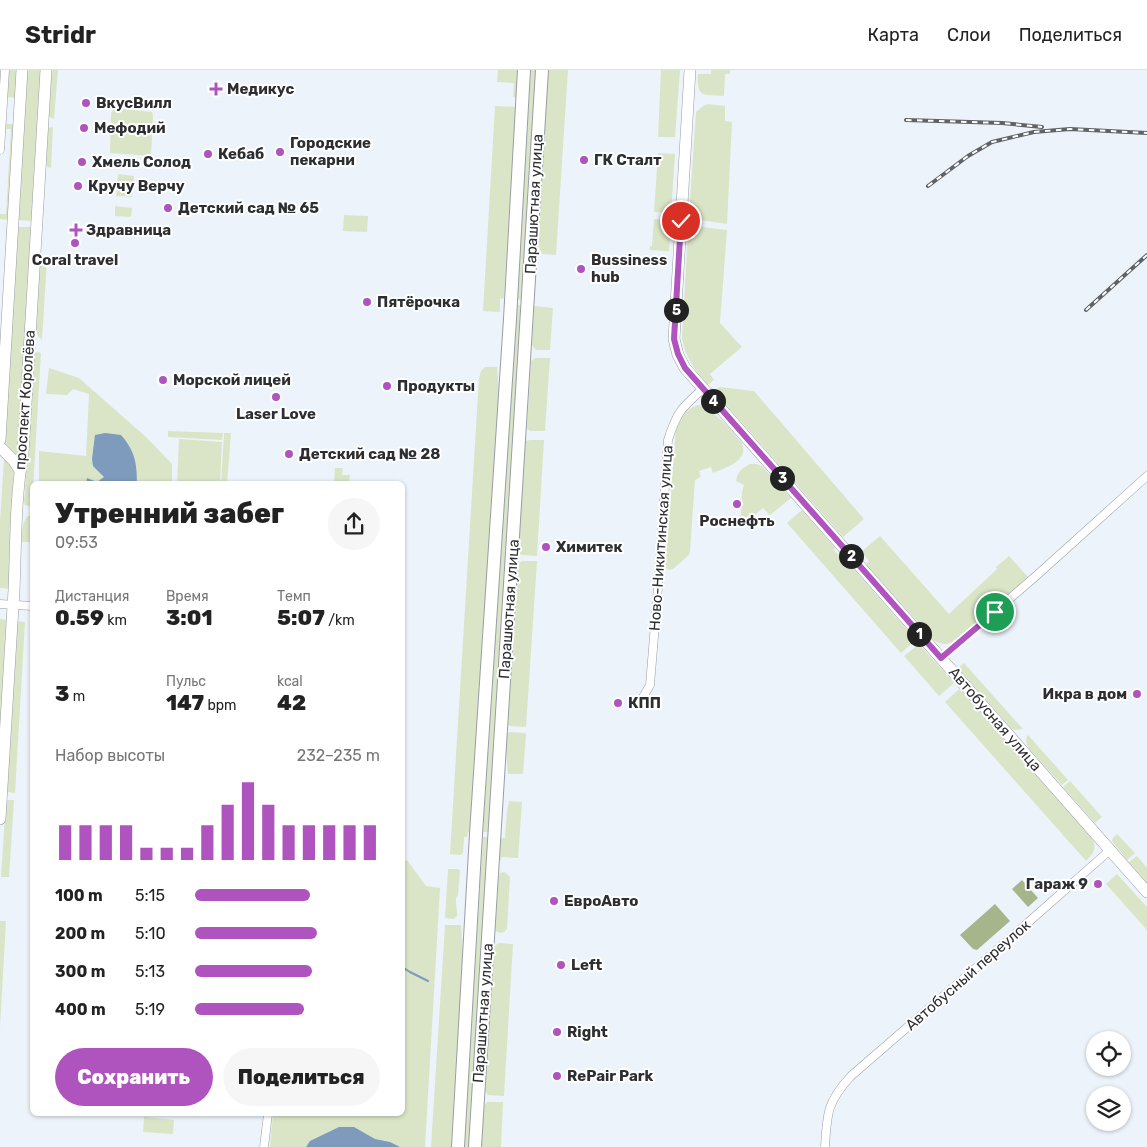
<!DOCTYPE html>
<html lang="ru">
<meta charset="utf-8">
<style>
:root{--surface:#fff;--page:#f6f6f6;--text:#222;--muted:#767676;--line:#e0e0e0;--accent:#af53be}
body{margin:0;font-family:Rubik,sans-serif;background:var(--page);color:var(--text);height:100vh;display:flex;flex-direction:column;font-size:19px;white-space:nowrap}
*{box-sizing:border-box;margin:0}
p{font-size:16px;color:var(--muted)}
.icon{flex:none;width:28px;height:28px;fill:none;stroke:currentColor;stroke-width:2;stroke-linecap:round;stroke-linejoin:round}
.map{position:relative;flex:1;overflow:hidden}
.panel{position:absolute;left:30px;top:411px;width:375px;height:635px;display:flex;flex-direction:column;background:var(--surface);border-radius:8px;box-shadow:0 1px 4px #0004}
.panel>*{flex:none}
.controls{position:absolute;left:1086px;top:961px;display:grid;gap:10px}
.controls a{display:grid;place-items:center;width:45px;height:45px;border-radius:50%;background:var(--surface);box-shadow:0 1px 4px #0004;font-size:25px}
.pin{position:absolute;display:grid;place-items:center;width:42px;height:42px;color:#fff;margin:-21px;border:2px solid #fff;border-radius:50%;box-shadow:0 1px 5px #0007}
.km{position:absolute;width:25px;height:25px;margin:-12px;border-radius:50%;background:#222;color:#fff;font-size:14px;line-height:25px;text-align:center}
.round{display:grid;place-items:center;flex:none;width:52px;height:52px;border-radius:26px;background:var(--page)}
.overview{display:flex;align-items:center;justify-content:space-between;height:85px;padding:0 25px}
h1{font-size:28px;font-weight:800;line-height:38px}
.stats{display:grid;grid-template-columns:repeat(3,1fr);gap:8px;height:85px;padding:5px 25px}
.stats div{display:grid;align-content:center}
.stats b{font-size:21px;font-weight:800}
.stats small{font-size:14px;font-weight:400}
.stats p{font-size:14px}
.chart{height:140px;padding:10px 25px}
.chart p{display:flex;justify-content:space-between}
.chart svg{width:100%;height:90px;margin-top:5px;stroke:var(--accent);stroke-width:6}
.cta{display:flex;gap:10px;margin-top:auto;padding:10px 25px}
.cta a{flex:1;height:58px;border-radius:30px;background:var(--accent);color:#fff;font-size:20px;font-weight:800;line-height:58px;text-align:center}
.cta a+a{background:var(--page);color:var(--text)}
ul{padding:0 25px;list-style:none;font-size:16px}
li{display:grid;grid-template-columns:80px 60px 1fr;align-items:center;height:38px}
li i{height:12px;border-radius:6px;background:var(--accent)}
header{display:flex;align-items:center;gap:30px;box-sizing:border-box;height:70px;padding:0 25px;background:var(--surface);border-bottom:1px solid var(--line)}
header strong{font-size:24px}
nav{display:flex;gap:28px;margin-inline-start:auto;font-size:18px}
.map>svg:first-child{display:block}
.green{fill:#dae5c7}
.forest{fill:#a7b58b}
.water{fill:#7e9bbd}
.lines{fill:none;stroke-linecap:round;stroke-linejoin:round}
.stream{stroke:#7e9bbd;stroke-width:2}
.street-casing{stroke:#989da4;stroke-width:9}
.secondary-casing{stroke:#989da4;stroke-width:12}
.primary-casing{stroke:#989da4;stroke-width:14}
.street{stroke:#fff;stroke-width:8}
.secondary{stroke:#fff;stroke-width:11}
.primary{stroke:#fff;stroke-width:12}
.rail-casing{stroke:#5f6266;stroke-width:4}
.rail{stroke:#fff;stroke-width:2;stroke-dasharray:5.5;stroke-linecap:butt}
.route-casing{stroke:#fff;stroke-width:10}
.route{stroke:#af53be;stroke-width:6}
.poi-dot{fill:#af53be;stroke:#fff;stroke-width:2}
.labels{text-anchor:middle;stroke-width:4;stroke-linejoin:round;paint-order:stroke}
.poi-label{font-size:15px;font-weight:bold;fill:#2c2e31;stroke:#fff;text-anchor:start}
.street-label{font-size:15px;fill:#2c2e31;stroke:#fff}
</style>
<header>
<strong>Stridr</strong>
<nav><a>Карта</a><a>Слои</a><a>Поделиться</a></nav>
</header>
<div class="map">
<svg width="1147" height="1077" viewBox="0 0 1147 1077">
<rect width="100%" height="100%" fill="#edf3fa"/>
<!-- green -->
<path class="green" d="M 9,0 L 17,0 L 17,28 L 7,27 Z
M 27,0 L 42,0 L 32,151 L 18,150 Z
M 51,0 L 58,0 L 54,49 L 48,46 Z
M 498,0 L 518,0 L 516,27 L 513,27 L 514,13 L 497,12 Z
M 531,0 L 536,0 L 522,230 L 517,229 Z
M 548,0 L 568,0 L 556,185 L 541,184 L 538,169 Z
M 661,0 L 680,0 L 675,67 L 658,67 Z
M 711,0 L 730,0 L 730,4 L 725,4 L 724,26 C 704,25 696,28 698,4 L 711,4 Z
M 708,34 L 725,36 L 725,51 L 732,52 L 727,154 L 694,149 L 689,145 L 696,42 L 703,36 Z
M 495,36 L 516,37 L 504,228 L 500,229 L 500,242 L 483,241 Z
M 117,38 L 152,42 L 153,46 L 151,86 L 110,83 L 111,43 L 114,39 Z
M 6,54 L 16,54 L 9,150 L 0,149 L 0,144 L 6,144 L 11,59 L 6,59 Z
M 53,57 L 51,98 L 47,97 L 45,80 L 47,58 Z
M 658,83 L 675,84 L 671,143 L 654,142 Z
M 118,104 L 134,106 L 132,127 L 116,126 Z
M 115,136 L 132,138 L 131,146 L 130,147 L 115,146 Z
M 344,145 L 368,146 L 367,162 L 343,161 Z
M 654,149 L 671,150 L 669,181 L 665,181 L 650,180 L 650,176 L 652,176 Z
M 693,156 L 727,160 L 720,253 L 742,277 L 710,304 L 714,310 L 708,315 C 695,300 685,287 682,268 L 688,160 Z
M 17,157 L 32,157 L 18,384 L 15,385 L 5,373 Z
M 39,190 L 47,190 L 42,270 L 38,266 L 35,258 Z
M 517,235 L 522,235 L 489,762 L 483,762 Z
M 534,236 L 553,238 L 550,280 L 536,280 L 532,275 Z
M 36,282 L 41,283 L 32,437 L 25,435 L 24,432 L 34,283 Z
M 535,288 L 550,288 L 545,361 L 530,361 L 527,359 L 531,291 Z
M 485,297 L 497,297 L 499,322 L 471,762 L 468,762 L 467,767 L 464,767 L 463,783 L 461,785 L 450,784 L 479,308 L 481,301 Z
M 49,298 L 79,308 L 146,367 L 172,394 L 172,414 L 39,414 L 39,381 L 86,386 L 89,324 L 73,319 L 67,325 L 46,324 Z
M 720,317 L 754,321 L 864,449 L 843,467 L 714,321 Z
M 699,335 C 718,343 729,358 742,373 C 749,391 727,397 713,403 L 711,397 L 699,401 L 701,407 L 695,410 L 690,481 L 689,485 L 673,499 C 669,500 667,500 665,497 L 676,358 C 678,349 689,336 699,335 Z
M 168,361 L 223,363 L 222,370 L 168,367 Z
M 224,363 L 231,363 L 227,414 L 221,414 Z
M 179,369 L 222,372 L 220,414 L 177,414 Z
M 530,370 L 544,370 L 537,486 L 522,485 L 518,483 L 525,371 Z
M 4,389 L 6,389 L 14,398 L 11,439 L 13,472 L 10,519 L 0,518 L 0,451 Z
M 750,394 L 756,394 L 762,396 L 791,428 L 770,445 L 763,438 L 740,458 L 742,422 L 744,415 L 736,411 C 738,400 742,399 750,394 Z
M 335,398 L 343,398 L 342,405 L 350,405 L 349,413 L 334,412 Z
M 802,440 L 835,478 L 834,480 L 841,488 L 843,487 L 916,570 L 901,583 L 787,453 Z
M 28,446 L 31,446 L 30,472 L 22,472 C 22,462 21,453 28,446 Z
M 880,466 L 949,544 L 997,499 L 996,497 L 1009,486 L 1028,507 L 953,572 C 946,575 940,575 934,570 L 866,494 L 869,491 L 861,482 Z
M 522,491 L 537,491 L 526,657 L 511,656 L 508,655 L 518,494 Z
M 0,549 L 8,550 L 0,682 Z
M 17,551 L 25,552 L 15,723 L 8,722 L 6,721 Z
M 919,574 L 954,613 L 939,626 L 904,586 Z
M 964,593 L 1023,659 L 1015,660 L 1012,659 L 958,598 Z
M 959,619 L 1092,768 C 1097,779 1094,783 1086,791 L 945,632 Z
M 510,662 L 526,663 L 523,704 L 508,704 L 506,681 L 507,664 Z
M 1028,665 L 1068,710 L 1062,715 L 1029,679 C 1026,673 1025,670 1028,665 Z
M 1070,711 L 1102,747 L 1095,753 L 1063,717 Z
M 8,730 L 14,730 L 9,807 L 1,807 L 6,731 Z
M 509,731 L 522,732 L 518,788 L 502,787 L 501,790 L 499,790 L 501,768 L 505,768 L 507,741 Z
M 1117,764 L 1135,783 L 1127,790 L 1112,771 L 1113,768 Z
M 483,767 L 488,767 L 469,1077 L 464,1077 Z
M 1137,786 L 1147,798 L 1147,813 L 1129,792 Z
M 407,790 L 426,816 L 440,818 L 425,1077 L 270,1077 L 273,1044 L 402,1044 L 402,792 Z
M 448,799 L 457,799 L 460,800 L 458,825 L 456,828 C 455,835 458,840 457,846 L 454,849 L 445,848 Z
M 504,802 L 507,804 L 510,807 L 507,859 L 504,862 L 501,863 L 497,862 L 495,859 L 499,806 L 500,803 Z
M 1117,804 L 1147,837 L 1147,860 L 1106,814 Z
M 0,851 L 6,851 L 0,958 Z
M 445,855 L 461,855 L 463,887 L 451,1077 L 431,1077 Z
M 499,873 L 513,874 L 504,1026 L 488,1025 L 485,1021 L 494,876 Z
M 487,1032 L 503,1032 L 501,1077 L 481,1077 L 484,1036 Z
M 144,1047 L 174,1050 L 173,1064 L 143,1062 Z"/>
<!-- forest -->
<path class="forest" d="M 1022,810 L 1038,828 L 1028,837 L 1012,819 Z
M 995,834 L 1010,851 L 977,880 L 973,879 L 960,865 Z"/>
<!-- water -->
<path class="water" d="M 105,363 L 121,365 C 135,381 137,393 137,414 L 86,414 L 87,408 L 97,412 L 104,407 L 93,396 L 92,389 L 95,365 Z
M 339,1057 L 354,1057 L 375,1069 L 390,1072 L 400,1077 L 306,1077 L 310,1071 Z"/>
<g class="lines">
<!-- stream -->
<path class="stream" d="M 402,897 L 410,902 L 428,911"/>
<!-- street casing -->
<g class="street-casing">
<path id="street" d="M 0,80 L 5,0
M 0,534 L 32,536
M 941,588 L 1036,506 L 1147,406
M 643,627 L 650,615 L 659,505 L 668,370 C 677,342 681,338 703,319
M 264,1077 L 268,1044
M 825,1077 C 827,1043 827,1032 851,1006 L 1023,857 L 1110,780"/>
</g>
<!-- secondary casing -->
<g class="secondary-casing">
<path id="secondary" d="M 690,0 L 674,269 L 678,285 L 685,298 L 1147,822
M 0,370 L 22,0
M 0,377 L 14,391 L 20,401
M 0,749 C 5,673 10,597 14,520 C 16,475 15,428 23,383 L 46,0"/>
</g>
<!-- primary casing -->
<g class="primary-casing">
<path id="primary" d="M 458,1077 L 476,764 L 510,249 L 524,0
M 475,1077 L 542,0"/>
</g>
<!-- street -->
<use href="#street" class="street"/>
<!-- secondary -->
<use href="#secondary" class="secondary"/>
<!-- primary -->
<use href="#primary" class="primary"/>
<!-- rail casing -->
<g class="rail-casing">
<path id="rail" d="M 906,50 L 1002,53 L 1042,57
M 928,116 L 968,86 L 992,72 L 1034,62 L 1070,59 L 1147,63
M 1086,240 L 1147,185"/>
</g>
<!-- rail -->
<use href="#rail" class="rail"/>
</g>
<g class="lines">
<!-- route casing -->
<g class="route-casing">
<path id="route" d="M 681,151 L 674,269 L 678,284 L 685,298 L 941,588 L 995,542"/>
</g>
<!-- route -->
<use href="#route" class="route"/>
</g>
<!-- markers -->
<g class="poi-dot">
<path d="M213.5 11.5h5v5h5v5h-5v5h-5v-5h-5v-5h5z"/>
<circle cx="86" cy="33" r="5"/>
<circle cx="84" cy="58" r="5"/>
<circle cx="280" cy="82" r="5"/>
<circle cx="208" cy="84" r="5"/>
<circle cx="584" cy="90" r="5"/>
<circle cx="82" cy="92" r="5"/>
<circle cx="78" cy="116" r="5"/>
<circle cx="168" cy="138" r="5"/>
<path d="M73.5 152.5h5v5h5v5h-5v5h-5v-5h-5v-5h5z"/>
<circle cx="75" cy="173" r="5"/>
<circle cx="581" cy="199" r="5"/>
<circle cx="367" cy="232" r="5"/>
<circle cx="163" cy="310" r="5"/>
<circle cx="387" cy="316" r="5"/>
<circle cx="276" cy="327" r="5"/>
<circle cx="289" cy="384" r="5"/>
<circle cx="737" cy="434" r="5"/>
<circle cx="546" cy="477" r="5"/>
<circle cx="1137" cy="624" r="5"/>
<circle cx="618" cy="633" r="5"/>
<circle cx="1098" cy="814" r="5"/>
<circle cx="554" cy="831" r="5"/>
<circle cx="561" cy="895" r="5"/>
<circle cx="557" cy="962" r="5"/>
<circle cx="557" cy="1006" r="5"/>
</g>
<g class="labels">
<!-- poi labels -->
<g class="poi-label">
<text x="227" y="24">Медикус</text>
<text x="96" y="38">ВкусВилл</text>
<text x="94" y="63">Мефодий</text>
<text x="290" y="78">Городские<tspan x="290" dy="17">пекарни</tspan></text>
<text x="218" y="89">Кебаб</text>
<text x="594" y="95">ГК Сталт</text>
<text x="92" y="97">Хмель Солод</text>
<text x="88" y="121">Кручу Верчу</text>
<text x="178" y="143">Детский сад № 65</text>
<text x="86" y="165">Здравница</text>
<text x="75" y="195" text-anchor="middle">Coral travel</text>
<text x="591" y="195">Bussiness<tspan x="591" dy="17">hub</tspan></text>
<text x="377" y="237">Пятёрочка</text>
<text x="173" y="315">Морской лицей</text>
<text x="397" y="321">Продукты</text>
<text x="276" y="349" text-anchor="middle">Laser Love</text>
<text x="299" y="389">Детский сад № 28</text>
<text x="737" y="456" text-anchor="middle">Роснефть</text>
<text x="556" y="482">Химитек</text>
<text x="1127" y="629" text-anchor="end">Икра в дом</text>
<text x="628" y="638">КПП</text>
<text x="1088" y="819" text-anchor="end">Гараж 9</text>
<text x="564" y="836">ЕвроАвто</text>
<text x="571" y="900">Left</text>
<text x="567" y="967">Right</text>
<text x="567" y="1011">RePair Park</text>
</g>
<!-- street labels -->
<g class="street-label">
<text transform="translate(534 134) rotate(-87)" y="5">Парашютная улица</text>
<text transform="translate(25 330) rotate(-86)" y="5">проспект Королёва</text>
<text transform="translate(661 468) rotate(-86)" y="5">Ново-Никитинская улица</text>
<text transform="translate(509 539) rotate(-86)" y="5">Парашютная улица</text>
<text transform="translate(995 649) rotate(49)" y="5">Автобусная улица</text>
<text transform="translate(968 905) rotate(-41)" y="5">Автобусный переулок</text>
<text transform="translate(483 943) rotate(-86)" y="5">Парашютная улица</text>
</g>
</g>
</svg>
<div class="controls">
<a><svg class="icon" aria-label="locate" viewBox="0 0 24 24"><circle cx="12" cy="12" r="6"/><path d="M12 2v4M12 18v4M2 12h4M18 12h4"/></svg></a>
<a><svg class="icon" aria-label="layers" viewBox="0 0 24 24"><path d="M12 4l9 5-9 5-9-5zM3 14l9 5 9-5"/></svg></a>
</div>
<div class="pin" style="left:995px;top:542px;background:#1e9e55"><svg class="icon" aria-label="arrive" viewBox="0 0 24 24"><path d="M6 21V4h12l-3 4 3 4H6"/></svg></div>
<div class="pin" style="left:681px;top:151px;background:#d93025"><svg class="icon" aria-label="check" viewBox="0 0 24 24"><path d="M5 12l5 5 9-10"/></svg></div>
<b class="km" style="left:919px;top:564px">1</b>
<b class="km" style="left:851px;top:486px">2</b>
<b class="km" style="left:782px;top:408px">3</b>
<b class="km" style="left:713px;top:331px">4</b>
<b class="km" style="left:676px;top:240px">5</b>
<section class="panel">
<div class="overview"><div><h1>Утренний забег</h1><p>09:53</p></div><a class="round"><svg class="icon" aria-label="share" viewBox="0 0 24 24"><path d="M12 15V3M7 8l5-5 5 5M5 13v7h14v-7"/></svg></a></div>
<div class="stats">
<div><p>Дистанция</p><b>0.59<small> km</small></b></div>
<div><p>Время</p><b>3:01</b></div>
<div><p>Темп</p><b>5:07<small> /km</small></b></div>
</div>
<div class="stats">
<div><b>3<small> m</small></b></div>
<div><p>Пульс</p><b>147<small> bpm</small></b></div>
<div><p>kcal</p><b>42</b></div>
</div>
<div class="chart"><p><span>Набор высоты</span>232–235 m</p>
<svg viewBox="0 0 160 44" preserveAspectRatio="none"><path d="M5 44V27M15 44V27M25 44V27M35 44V27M45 44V38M55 44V38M65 44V38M75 44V27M85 44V17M95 44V6M105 44V17M115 44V27M125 44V27M135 44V27M145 44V27M155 44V27"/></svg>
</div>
<ul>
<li><b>100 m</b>5:15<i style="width:62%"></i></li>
<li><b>200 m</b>5:10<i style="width:66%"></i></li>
<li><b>300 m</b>5:13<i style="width:63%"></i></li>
<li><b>400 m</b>5:19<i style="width:59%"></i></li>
</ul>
<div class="cta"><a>Сохранить</a><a>Поделиться</a></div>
</section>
</div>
